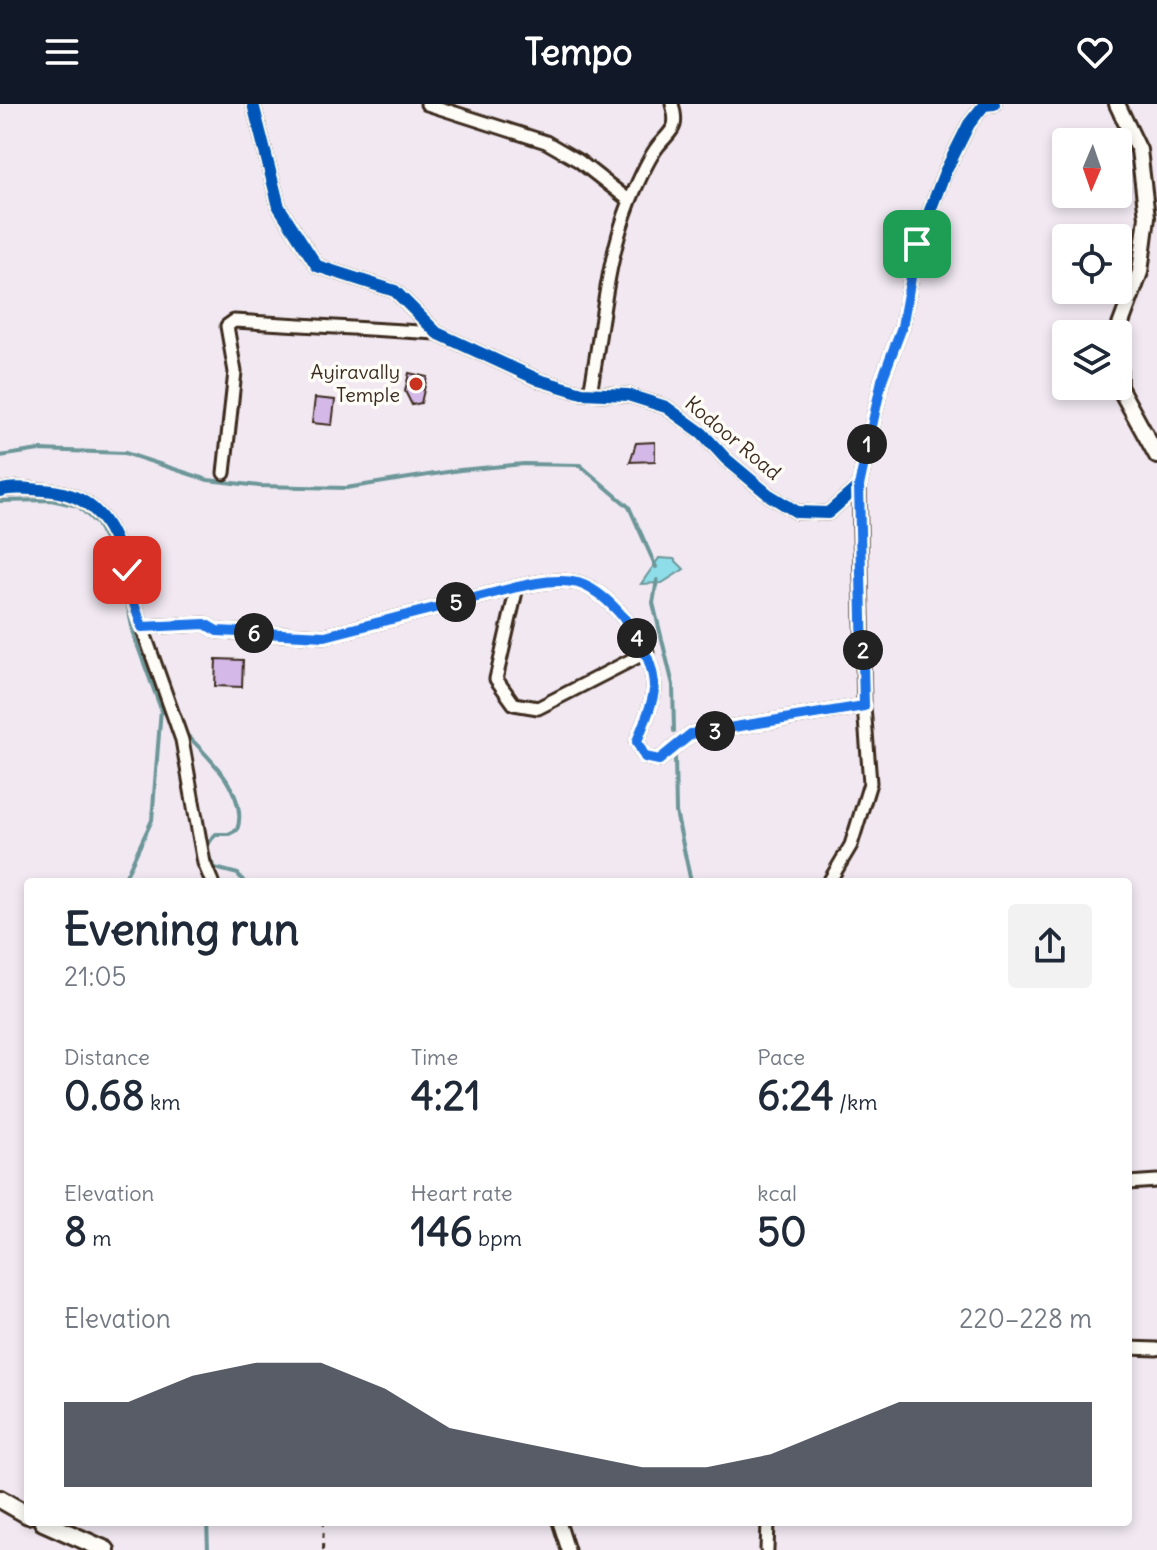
<!DOCTYPE html>
<meta charset="utf-8">
<style>
:root{--surface:#fff;--page:#f2f2f3;--text:#1f2937;--muted:#747a83;--accent:#111827}
body{margin:0;font-family:Delius,sans-serif;background:var(--page);color:var(--text);height:100vh;display:flex;flex-direction:column;font-size:30px;white-space:nowrap}
*{box-sizing:border-box;margin:0}
p{font-size:26px;color:var(--muted)}
.icon{flex:none;width:44px;height:44px;fill:none;stroke:currentColor;stroke-width:2;stroke-linecap:round;stroke-linejoin:round}
.map{position:relative;flex:1;overflow:hidden}
.side{position:absolute;left:24px;top:774px;width:1108px;height:648px;display:flex;flex-direction:column;background:var(--surface);border-radius:8px;box-shadow:0 4px 12px #0003}
.side>*{flex:none}
.needle{width:52px;rotate:182deg}
.buttons{position:absolute;left:1052px;top:24px;display:grid;gap:16px}
.buttons a{display:grid;place-items:center;width:80px;height:80px;border-radius:8px;background:var(--surface);box-shadow:0 4px 12px #0003;font-size:40px}
.pin{position:absolute;display:grid;place-items:center;width:68px;height:68px;color:#fff;margin:-34px;border-radius:16px;box-shadow:0 4px 12px #0006}
.km{position:absolute;width:40px;height:40px;margin:-20px;border-radius:50%;background:#222;color:#fff;font-size:22px;line-height:40px;text-align:center}
.round{display:grid;place-items:center;flex:none;width:84px;height:84px;border-radius:8px;background:var(--page)}
.overview{display:flex;align-items:center;justify-content:space-between;height:136px;padding:0 40px}
h1{font-size:44px;font-weight:700;line-height:60px}
.stats{display:grid;grid-template-columns:repeat(3,1fr);gap:12px;height:136px;padding:8px 40px}
.stats div{display:grid;align-content:center}
.stats b{font-size:40px;font-weight:700}
.stats small{font-size:22px;font-weight:400}
.stats p{font-size:22px}
.chart{height:224px;padding:16px 40px}
.chart p{display:flex;justify-content:space-between}
.chart svg{width:100%;height:144px;margin-top:8px;fill:var(--accent);opacity:.7}
header{display:flex;justify-content:space-between;align-items:center;height:104px;padding:0 40px;background:var(--accent);color:#fff;font-size:36px;font-weight:700}
.map>svg:first-child{display:block}
.water{fill:#8ddee9;stroke:#6c9698;stroke-width:2}
.lines{fill:none;stroke-linecap:round;stroke-linejoin:round}
.stream{stroke:#6c9698;stroke-width:4}
.building{fill:#d4b9e8;stroke:#3b2a1e;stroke-width:2}
.minor-casing{stroke:#3b2a1e;stroke-width:17}
.tertiary-casing{stroke:#3b2a1e;stroke-width:20}
.secondary-casing{stroke:#3b2a1e;stroke-width:22}
.path{stroke:#3b2a1e;stroke-width:2;stroke-dasharray:6 6;stroke-linecap:butt}
.minor{stroke:#fdfcf7;stroke-width:11}
.tertiary{stroke:#fdfcf7;stroke-width:14}
.secondary{stroke:#fdfcf7;stroke-width:16}
.cycleway-casing{stroke:#fdfcf7;stroke-width:17}
.cycleway{stroke:#0057b8;stroke-width:12}
.route-casing{stroke:#fff;stroke-width:16}
.route{stroke:#1a73e8;stroke-width:10}
.poi-dot{fill:#c8321e;stroke:#fdfcf7;stroke-width:3}
.labels{text-anchor:middle;stroke-width:7;stroke-linejoin:round;paint-order:stroke}
.poi-label{font-size:20px;fill:#3b2a1e;stroke:#fdfcf7;text-anchor:end}
.street-label{font-size:20px;fill:#3b2a1e;stroke:#fdfcf7}
</style>
<header><svg class="icon" aria-label="menu" viewBox="0 0 24 24"><path d="M4 6h16M4 12h16M4 18h16"/></svg>Tempo<svg class="icon" aria-label="heart" viewBox="0 0 24 24"><path d="M12 20l-8-8c-3-5 5-10 8-4 3-6 11-1 8 4z"/></svg></header>
<div class="map">
<svg width="1157" height="1446" viewBox="0 0 1157 1446">
<rect width="100%" height="100%" fill="#f1e8f2"/>
<filter id="ink" filterUnits="userSpaceOnUse"><feTurbulence type="fractalNoise" baseFrequency=".0125" numOctaves="2"/><feDisplacementMap in="SourceGraphic" scale="16" xChannelSelector="R" yChannelSelector="G"/><feConvolveMatrix kernelMatrix="1 2 1 2 8 2 1 2 1" color-interpolation-filters="sRGB"/></filter>
<g filter="url(#ink)">
<!-- water -->
<path class="water" d="M 659,454 L 674,455 L 684,465 L 662,479 L 641,480 Z"/>
<g class="lines">
<!-- stream -->
<path class="stream" d="M 0,352 L 39,346 L 125,349 L 208,376 L 259,382 L 346,384 L 460,366 L 524,360 L 580,361 L 629,403 L 656,463
M 0,397 L 51,396 L 78,402 L 97,420 L 120,465 L 134,532 L 161,605 L 170,614
M 657,476 L 653,499 L 673,581 L 674,627
M 182,626 C 205,649 250,690 237,726 L 229,730 L 216,730 C 203,743 206,749 215,764 L 238,770 L 244,778
M 675,653 L 676,708 L 691,778
M 123,778 L 152,716 L 161,605
M 207,1418 L 208,1446"/>
</g>
<!-- building -->
<path class="building" d="M 409,269 L 427,273 L 421,299 L 412,301 L 405,287 Z
M 315,294 L 335,296 L 332,321 L 312,319 Z
M 655,338 L 655,357 L 630,358 L 636,339 Z
M 216,555 L 243,556 L 242,583 L 215,582 Z"/>
<g class="lines">
<!-- minor casing -->
<g class="minor-casing">
<path id="minor" d="M 253,0 L 279,103 L 317,162 L 395,187 L 437,229 L 539,276 L 582,289 L 628,291 L 666,303 L 702,329 L 726,355 L 769,391 L 797,408 L 828,409 L 859,382 L 882,276 L 902,223 L 917,140 L 945,68 L 969,20 L 984,1 L 994,0
M 427,0 L 546,38 L 579,57 L 630,97
M 590,289 C 602,226 606,157 630,97 C 637,80 647,56 658,42 C 672,25 679,25 672,0
M 224,369 L 235,268 L 227,222 L 234,217 L 437,229
M 0,387 C 12,382 30,385 43,386 C 123,390 120,467 142,523 L 205,520 L 217,527 L 325,532 L 517,483 C 536,479 558,474 578,479 C 614,489 655,548 654,585 C 653,602 642,622 637,638 L 645,653 L 659,656 L 691,630 L 864,602
M 517,483 L 496,575 L 514,600 L 538,604 L 647,548
M 142,523 L 182,636 L 204,759 L 212,778
M 829,778 L 851,741 L 870,679 L 864,602 L 859,382
M 1128,1079 L 1157,1077
M 1128,1244 L 1157,1245
M 559,1418 L 568,1446
M 767,1446 L 768,1418"/>
</g>
<!-- tertiary casing -->
<g class="tertiary-casing">
<path id="tertiary" d="M 1117,0 L 1139,46 L 1147,113 L 1140,168 L 1118,227 L 1119,283 L 1157,352"/>
</g>
<!-- secondary casing -->
<g class="secondary-casing">
<path id="secondary" d="M 0,1395 L 28,1411
M 43,1418 L 106,1446"/>
</g>
<!-- path -->
<path class="path" d="M 323,1446 L 324,1418"/>
<!-- minor -->
<use href="#minor" class="minor"/>
<!-- tertiary -->
<use href="#tertiary" class="tertiary"/>
<!-- secondary -->
<use href="#secondary" class="secondary"/>
<!-- cycleway casing -->
<g class="cycleway-casing">
<path id="cycleway" d="M 253,0 L 279,103 L 317,162 L 395,187 L 437,229 L 539,276 L 582,289 L 628,291 L 666,303 L 702,329 L 726,355 L 769,391 L 797,408 L 828,409 L 859,382 L 882,276 L 902,223 L 917,140 L 945,68 L 969,20 L 984,1 L 994,0
M 0,387 C 12,382 30,385 43,386 C 123,390 120,467 142,523 L 205,520 L 217,527 L 325,532 L 517,483 C 536,479 558,474 578,479 C 614,489 655,548 654,585 C 653,602 642,622 637,638 L 645,653 L 659,656 L 691,630 L 864,602"/>
</g>
<!-- cycleway -->
<use href="#cycleway" class="cycleway"/>
</g>
</g>
<g class="lines" filter="url(#ink)">
<!-- route casing -->
<g class="route-casing">
<path id="route" d="M 127,466 L 129,485 L 142,523 L 205,520 L 217,527 L 325,532 L 517,483 C 536,479 558,474 578,479 C 614,490 655,547 654,585 C 653,602 642,622 637,638 L 645,653 L 659,656 L 691,630 L 864,602 L 859,382 L 882,276 L 902,223 L 917,140"/>
</g>
<!-- route -->
<use href="#route" class="route"/>
</g>
<!-- markers -->
<circle class="poi-dot" cx="416" cy="280" r="8"/>
<g class="labels">
<!-- poi labels -->
<g class="poi-label">
<text x="400" y="275">Ayiravally<tspan x="400" dy="23">Temple</tspan></text>
</g>
<!-- street labels -->
<g class="street-label">
<text transform="translate(733 334) rotate(40)" y="7">Kodoor Road</text>
</g>
</g>
</svg>
<div class="buttons">
<a><svg class="needle" viewBox="-14 -14 28 28"><path d="M0-13l5 13h-10z" fill="#e53935"/><path d="M0 13l5-13h-10z" fill="#747a83"/></svg></a>
<a><svg class="icon" aria-label="locate" viewBox="0 0 24 24"><circle cx="12" cy="12" r="6"/><path d="M12 2v4M12 18v4M2 12h4M18 12h4"/></svg></a>
<a><svg class="icon" aria-label="layers" viewBox="0 0 24 24"><path d="M12 4l9 5-9 5-9-5zM3 14l9 5 9-5"/></svg></a>
</div>
<div class="pin" style="left:917px;top:140px;background:#1e9e55"><svg class="icon" aria-label="arrive" viewBox="0 0 24 24"><path d="M6 21V4h12l-3 4 3 4H6"/></svg></div>
<div class="pin" style="left:127px;top:466px;background:#d93025"><svg class="icon" aria-label="check" viewBox="0 0 24 24"><path d="M5 12l5 5 9-10"/></svg></div>
<b class="km" style="left:867px;top:340px">1</b>
<b class="km" style="left:863px;top:546px">2</b>
<b class="km" style="left:715px;top:627px">3</b>
<b class="km" style="left:637px;top:534px">4</b>
<b class="km" style="left:456px;top:498px">5</b>
<b class="km" style="left:254px;top:529px">6</b>
<section class="side">
<div class="overview"><div><h1>Evening run</h1><p>21:05</p></div><a class="round"><svg class="icon" aria-label="share" viewBox="0 0 24 24"><path d="M12 15V3M7 8l5-5 5 5M5 13v7h14v-7"/></svg></a></div>
<div class="stats">
<div><p>Distance</p><b>0.68<small> km</small></b></div>
<div><p>Time</p><b>4:21</b></div>
<div><p>Pace</p><b>6:24<small> /km</small></b></div>
</div>
<div class="stats">
<div><p>Elevation</p><b>8<small> m</small></b></div>
<div><p>Heart rate</p><b>146<small> bpm</small></b></div>
<div><p>kcal</p><b>50</b></div>
</div>
<div class="chart"><p><span>Elevation</span>220–228 m</p>
<svg viewBox="0 0 160 44" preserveAspectRatio="none"><path d="M0 44V18L10 18L20 10L30 6L40 6L50 14L60 26L70 30L80 34L90 38L100 38L110 34L120 26L130 18L140 18L150 18L160 18V44z"/></svg>
</div>
</section>
</div>
